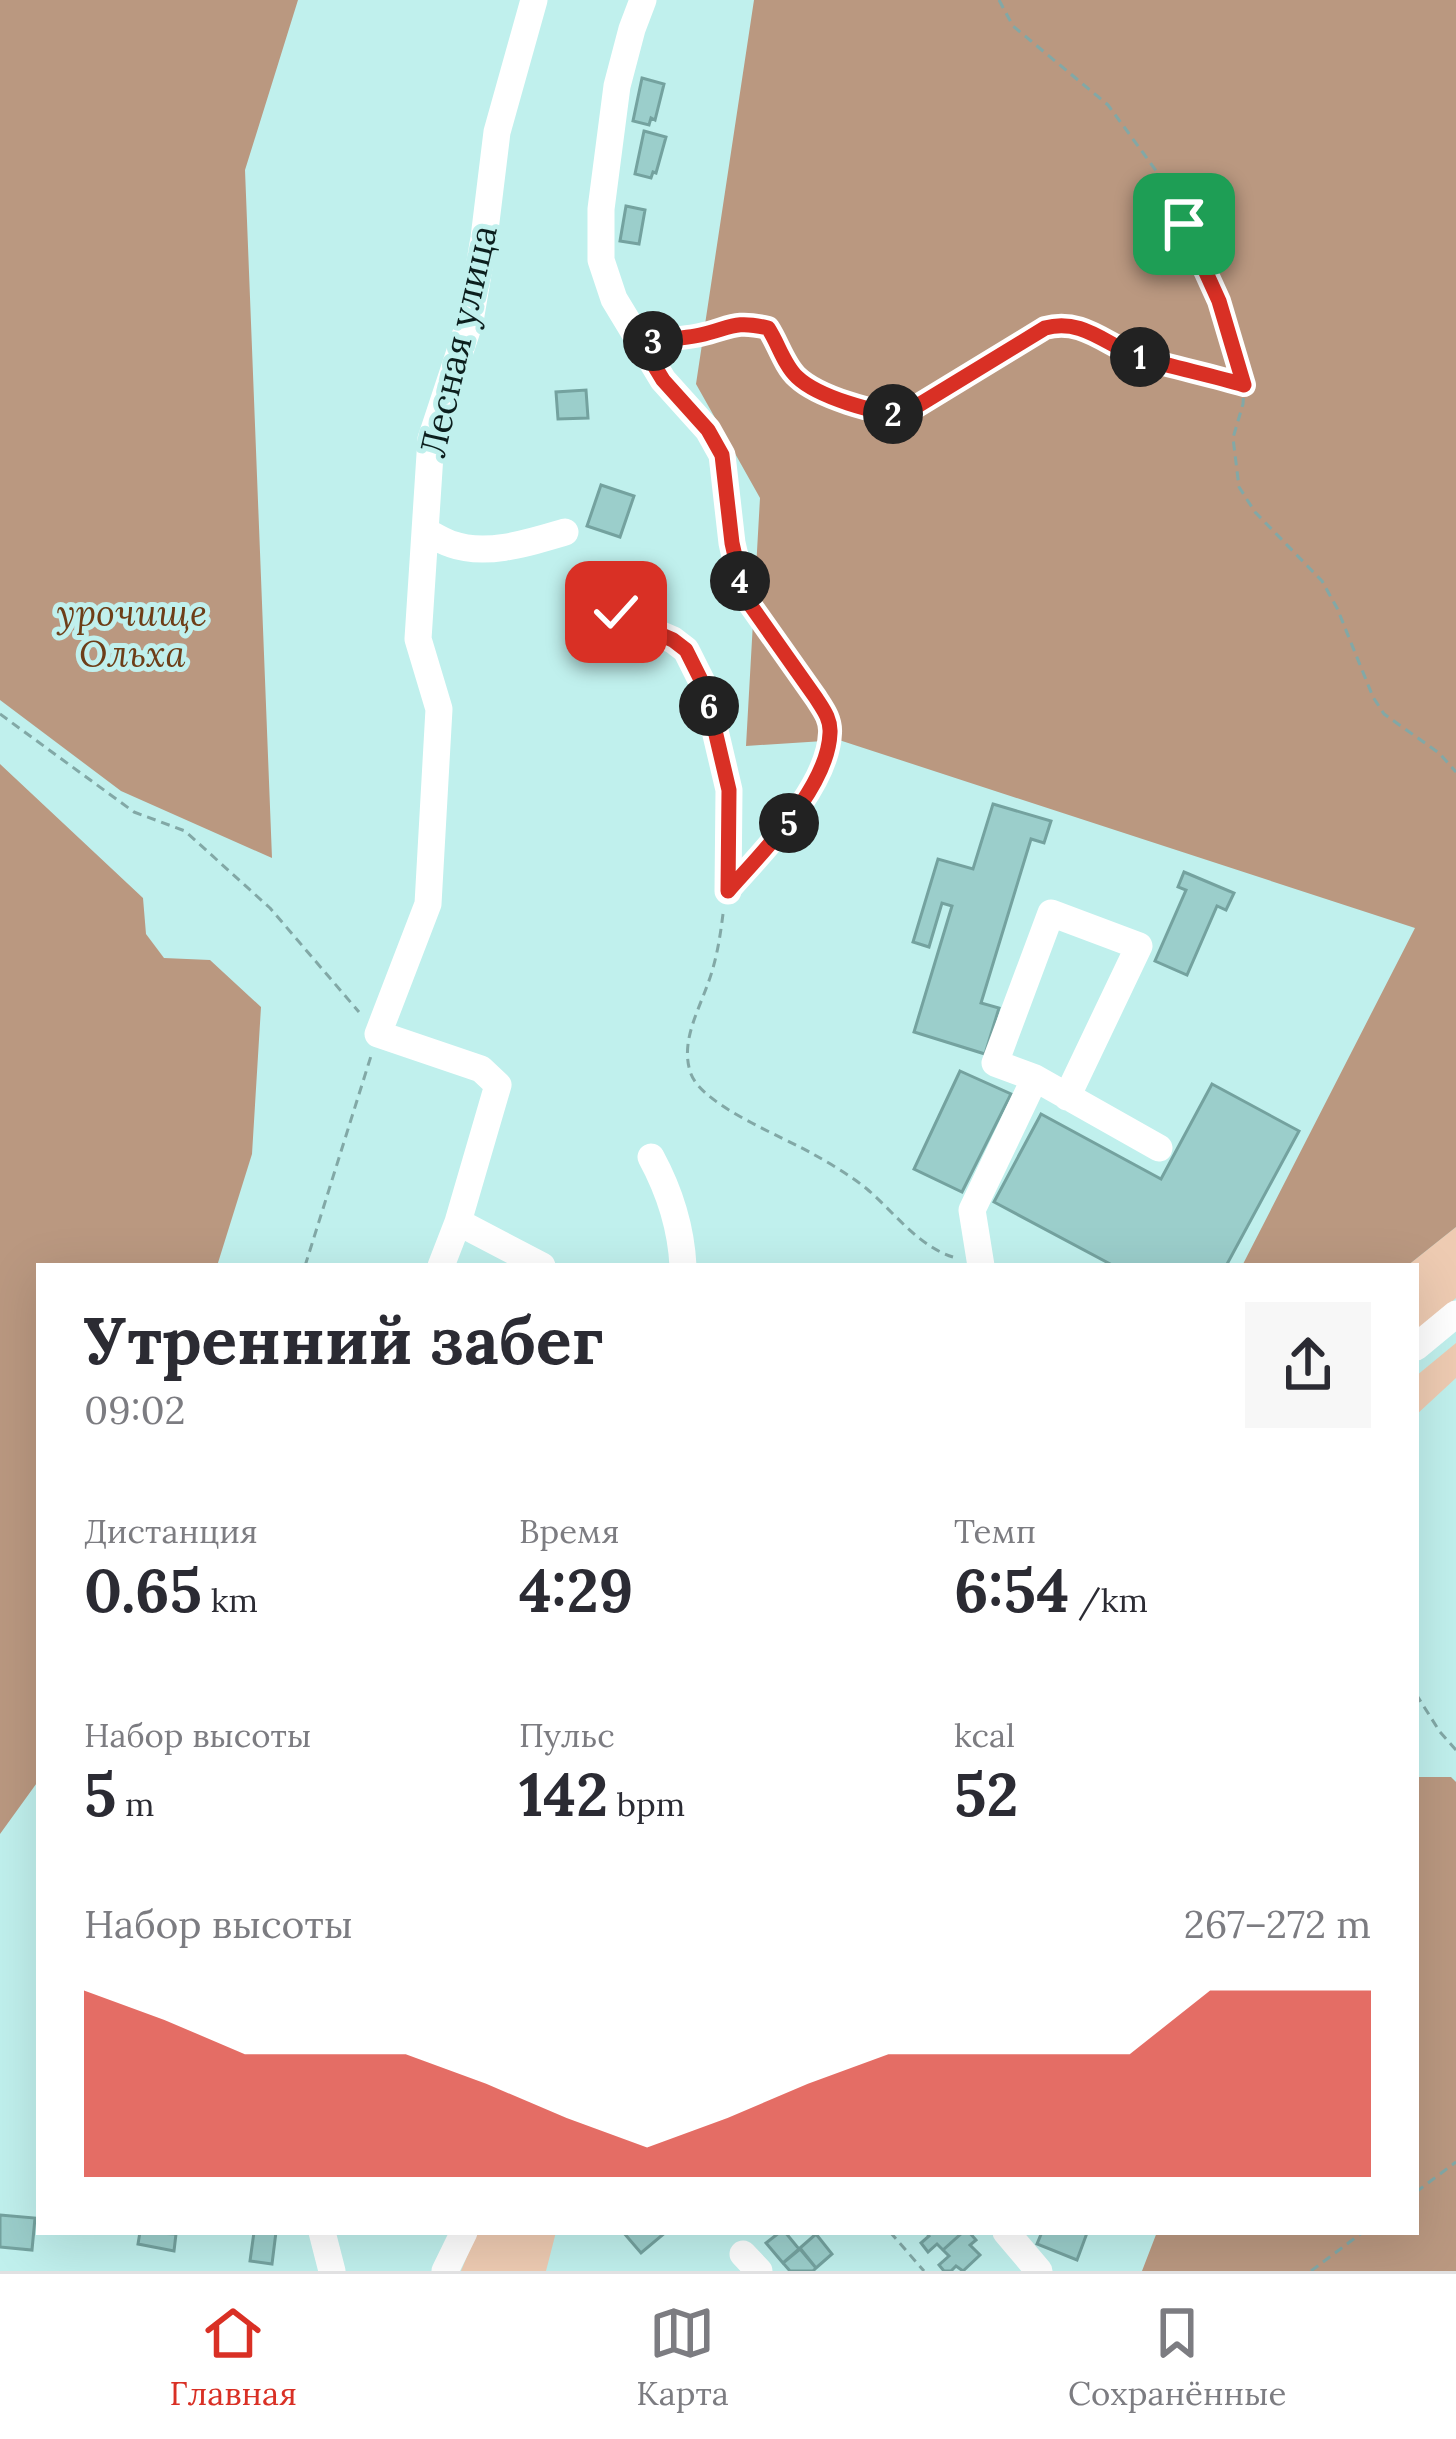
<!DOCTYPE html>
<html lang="ru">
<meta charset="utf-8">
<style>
:root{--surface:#fff;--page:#f7f7f7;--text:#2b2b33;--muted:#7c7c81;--line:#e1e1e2;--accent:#d93025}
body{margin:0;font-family:Lora,serif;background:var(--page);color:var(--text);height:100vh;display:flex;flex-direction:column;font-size:45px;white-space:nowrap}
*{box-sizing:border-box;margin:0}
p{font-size:39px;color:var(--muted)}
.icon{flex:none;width:66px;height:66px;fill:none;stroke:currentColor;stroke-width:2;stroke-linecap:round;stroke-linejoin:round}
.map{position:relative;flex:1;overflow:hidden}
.side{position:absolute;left:36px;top:1263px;width:1383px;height:972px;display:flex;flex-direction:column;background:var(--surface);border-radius:0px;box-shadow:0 12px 48px #0002}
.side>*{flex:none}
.pin{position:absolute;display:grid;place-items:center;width:102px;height:102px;color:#fff;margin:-51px;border-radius:24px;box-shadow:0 6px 18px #0006}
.km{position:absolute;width:60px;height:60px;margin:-30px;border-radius:50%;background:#222;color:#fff;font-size:33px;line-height:60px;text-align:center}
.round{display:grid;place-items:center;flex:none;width:126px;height:126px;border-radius:0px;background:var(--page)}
.summary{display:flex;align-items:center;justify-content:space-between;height:204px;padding:0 48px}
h1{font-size:66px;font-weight:700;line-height:90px}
.stats{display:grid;grid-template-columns:repeat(3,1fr);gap:18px;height:204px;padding:12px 48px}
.stats div{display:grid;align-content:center}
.stats b{font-size:60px;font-weight:700}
.stats small{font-size:33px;font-weight:400}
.stats p{font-size:33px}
.chart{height:336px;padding:24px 48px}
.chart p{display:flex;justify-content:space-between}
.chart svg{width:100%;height:216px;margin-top:12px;fill:var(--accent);opacity:.7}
.menu{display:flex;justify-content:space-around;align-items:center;height:168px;border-top:3px solid var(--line);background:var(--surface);font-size:33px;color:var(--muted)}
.menu a{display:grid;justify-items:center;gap:6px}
.menu .current{color:var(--accent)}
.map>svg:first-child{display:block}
.green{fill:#eecbb2}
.forest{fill:#ba9880}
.building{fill:#9bcecb;stroke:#74a29f;stroke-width:3}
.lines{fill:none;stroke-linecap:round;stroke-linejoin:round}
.path{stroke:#82a8a6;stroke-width:3;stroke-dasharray:9 6;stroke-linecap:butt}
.minor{stroke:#fff;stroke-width:27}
.route-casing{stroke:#fff;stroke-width:24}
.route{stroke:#d93025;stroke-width:15}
.labels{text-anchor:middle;stroke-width:10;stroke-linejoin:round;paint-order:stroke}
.street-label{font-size:36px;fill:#0c1f1e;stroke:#c0f0ed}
.park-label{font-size:36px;font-style:italic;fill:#6d3e18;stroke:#c0f0ed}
</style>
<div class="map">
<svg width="1456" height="2271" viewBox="0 0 1456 2271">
<rect width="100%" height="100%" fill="#c0f0ed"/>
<!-- green -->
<path class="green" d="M 1456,1227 L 1456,1298 L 1416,1332 L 1416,1266 L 1407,1266 Z
M 1456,1343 L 1456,1378 L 1416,1415 L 1416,1376 Z
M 477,2232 L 556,2232 L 546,2271 L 461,2271 Z"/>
<!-- forest -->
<path class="forest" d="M 0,0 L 298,0 L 245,170 L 272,858 L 121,791 L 0,700 Z
M 754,0 L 1456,0 L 1456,1227 L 1407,1266 L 1242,1266 L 1415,928 L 839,740 L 746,746 L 760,498 L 696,384 Z
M 0,764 L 143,898 L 146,934 L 164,958 L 210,960 L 261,1007 L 252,1154 L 217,1266 L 39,1266 L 39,1780 L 0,1834 Z
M 1416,1777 L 1451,1777 L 1456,1782 L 1456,2271 L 1142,2271 L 1157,2232 L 1416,2232 Z"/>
<!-- building -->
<path class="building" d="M 642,78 L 664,84 L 655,120 L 651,118 L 649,125 L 633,121 Z
M 644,131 L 666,137 L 656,173 L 653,172 L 651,178 L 635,174 Z
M 626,206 L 645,210 L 639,244 L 620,241 Z
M 586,390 L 588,418 L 558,419 L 556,392 Z
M 601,485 L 634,496 L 620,537 L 587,526 Z
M 993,804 L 1051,821 L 1044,843 L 1031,839 L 981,1003 L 999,1008 L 985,1054 L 914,1032 L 952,906 L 942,903 L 929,947 L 913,942 L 938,859 L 973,869 Z
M 1184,872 L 1234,893 L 1226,910 L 1217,906 L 1187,975 L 1155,961 L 1186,890 L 1178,887 Z
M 960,1071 L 1011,1094 L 962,1192 L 914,1169 Z
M 1212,1084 L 1299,1131 L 1226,1266 L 1114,1266 L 994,1202 L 1041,1114 L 1161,1179 Z
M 0,2215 L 35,2218 L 32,2250 L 0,2247 Z
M 140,2232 L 176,2234 L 174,2251 L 138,2244 Z
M 254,2232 L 276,2232 L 272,2264 L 250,2261 Z
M 623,2232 L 666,2232 L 641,2253 Z
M 780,2232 L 785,2232 L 799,2249 L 783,2263 L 766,2243 Z
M 926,2232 L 963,2232 L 943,2250 L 937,2244 L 928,2252 L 921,2243 L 929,2236 Z
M 963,2232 L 969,2232 L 976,2240 L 970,2245 L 980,2255 L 963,2271 L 956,2266 L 951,2271 L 944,2271 L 939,2265 L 949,2256 L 943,2250 Z
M 1042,2232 L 1084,2232 L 1087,2233 L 1077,2260 L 1037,2244 Z
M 816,2234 L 832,2254 L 816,2268 L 800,2248 Z
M 800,2249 L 816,2268 L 813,2271 L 790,2271 L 783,2263 Z"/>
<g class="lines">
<!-- path -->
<path class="path" d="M 999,0 L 1013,26 L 1108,105 L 1160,176 L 1219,301 L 1244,385 L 1243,404 L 1233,438 L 1239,487 L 1255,512 L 1322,581 L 1337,608 L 1373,697 L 1384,714 L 1439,753 L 1456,772
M 666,339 C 703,336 731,318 768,329 C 778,343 784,365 797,377 C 818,398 876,414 904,414 L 1045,328 C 1083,317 1108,347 1141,357 C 1174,368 1209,375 1242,384
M 0,714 L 134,812 L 185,831 L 270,908 L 359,1012
M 750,866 C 778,837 833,771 831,728 C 829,705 774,638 758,617
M 723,914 C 720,938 716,963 707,986 C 697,1014 680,1044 691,1074 C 703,1106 784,1137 813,1154 C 831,1164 851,1176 867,1189 C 894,1212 918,1246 953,1257
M 305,1266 L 371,1056
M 1416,1694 L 1440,1732 L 1456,1750
M 1416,2192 L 1456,2162
M 890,2232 L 924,2271
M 1311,2271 L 1363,2232"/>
<!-- minor -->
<path class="minor" d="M 643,0 L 632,29 L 617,86 L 601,209 L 601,260 L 614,299 L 663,380 L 708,430 L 722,455 L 732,543 L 744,596
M 425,531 C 433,535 442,541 451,544 C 487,557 531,542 565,532
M 613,598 L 616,612 L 622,618 L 673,640 L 686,650 L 705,688 L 729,790 L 728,891
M 1035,1078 L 995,1063 L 1051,913 L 1139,946 L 1067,1097
M 651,1157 C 670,1192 681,1226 683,1266
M 458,1222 L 542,1266
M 441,1266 L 458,1222 L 498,1085 L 481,1069 L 378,1034 L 428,904 L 439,709 L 418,639 L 431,439 L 470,321 L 484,238 L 497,132 L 534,0
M 981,1266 L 972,1210 L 1035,1078 L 1159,1148
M 1416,1347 L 1456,1314
M 322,2232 L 332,2271
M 1006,2232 L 1039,2271
M 743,2254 L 759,2271
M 445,2271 L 464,2232"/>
</g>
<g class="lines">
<!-- route casing -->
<g class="route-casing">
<path id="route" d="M 616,612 L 622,618 L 673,640 L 686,650 L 705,688 L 729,790 L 728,891 C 762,852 828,788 830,733 C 831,719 823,709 816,698 L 744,596 L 732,543 L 722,455 L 708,430 L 663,380 L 640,342 C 660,340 681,339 700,335 C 731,328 734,320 768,328 C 778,343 784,365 797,377 C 818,397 876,414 904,414 L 1045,328 C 1083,317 1108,347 1142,358 C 1176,368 1210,375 1244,385 L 1219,301 L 1184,224"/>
</g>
<!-- route -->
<use href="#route" class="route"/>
</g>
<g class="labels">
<!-- street labels -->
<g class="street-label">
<text transform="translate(458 341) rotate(-77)" y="13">Лесная улица</text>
</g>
<!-- park labels -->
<g class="park-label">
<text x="132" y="626">урочище<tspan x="132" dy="41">Ольха</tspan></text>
</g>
</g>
</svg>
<div class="pin" style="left:1184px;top:224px;background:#1e9e55"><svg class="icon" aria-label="arrive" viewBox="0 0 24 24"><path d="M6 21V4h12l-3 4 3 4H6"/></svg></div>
<div class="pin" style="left:616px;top:612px;background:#d93025"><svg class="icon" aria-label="check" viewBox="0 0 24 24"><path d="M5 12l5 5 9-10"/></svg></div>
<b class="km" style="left:1140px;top:357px">1</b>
<b class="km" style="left:893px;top:414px">2</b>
<b class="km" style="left:653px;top:341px">3</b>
<b class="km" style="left:740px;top:581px">4</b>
<b class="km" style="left:789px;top:823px">5</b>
<b class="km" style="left:709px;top:706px">6</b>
<section class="side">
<div class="summary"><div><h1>Утренний забег</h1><p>09:02</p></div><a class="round"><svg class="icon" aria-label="share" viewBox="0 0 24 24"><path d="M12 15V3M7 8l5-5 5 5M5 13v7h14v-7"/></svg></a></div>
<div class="stats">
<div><p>Дистанция</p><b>0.65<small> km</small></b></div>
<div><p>Время</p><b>4:29</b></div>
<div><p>Темп</p><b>6:54<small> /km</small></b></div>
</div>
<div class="stats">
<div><p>Набор высоты</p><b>5<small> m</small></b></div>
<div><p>Пульс</p><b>142<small> bpm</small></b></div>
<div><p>kcal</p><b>52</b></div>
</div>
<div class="chart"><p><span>Набор высоты</span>267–272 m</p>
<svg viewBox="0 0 160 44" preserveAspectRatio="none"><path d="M0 44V6L10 12L20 19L30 19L40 19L50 25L60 32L70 38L80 32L90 25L100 19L110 19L120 19L130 19L140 6L150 6L160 6V44z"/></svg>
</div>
</section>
</div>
<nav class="menu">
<a class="current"><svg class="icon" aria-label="home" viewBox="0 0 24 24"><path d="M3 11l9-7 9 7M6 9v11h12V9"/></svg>Главная</a>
<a><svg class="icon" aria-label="map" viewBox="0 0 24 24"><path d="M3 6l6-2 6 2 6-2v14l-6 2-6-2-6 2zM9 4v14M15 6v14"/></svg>Карта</a>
<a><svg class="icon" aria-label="saved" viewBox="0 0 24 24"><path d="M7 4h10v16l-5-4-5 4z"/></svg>Сохранённые</a>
</nav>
